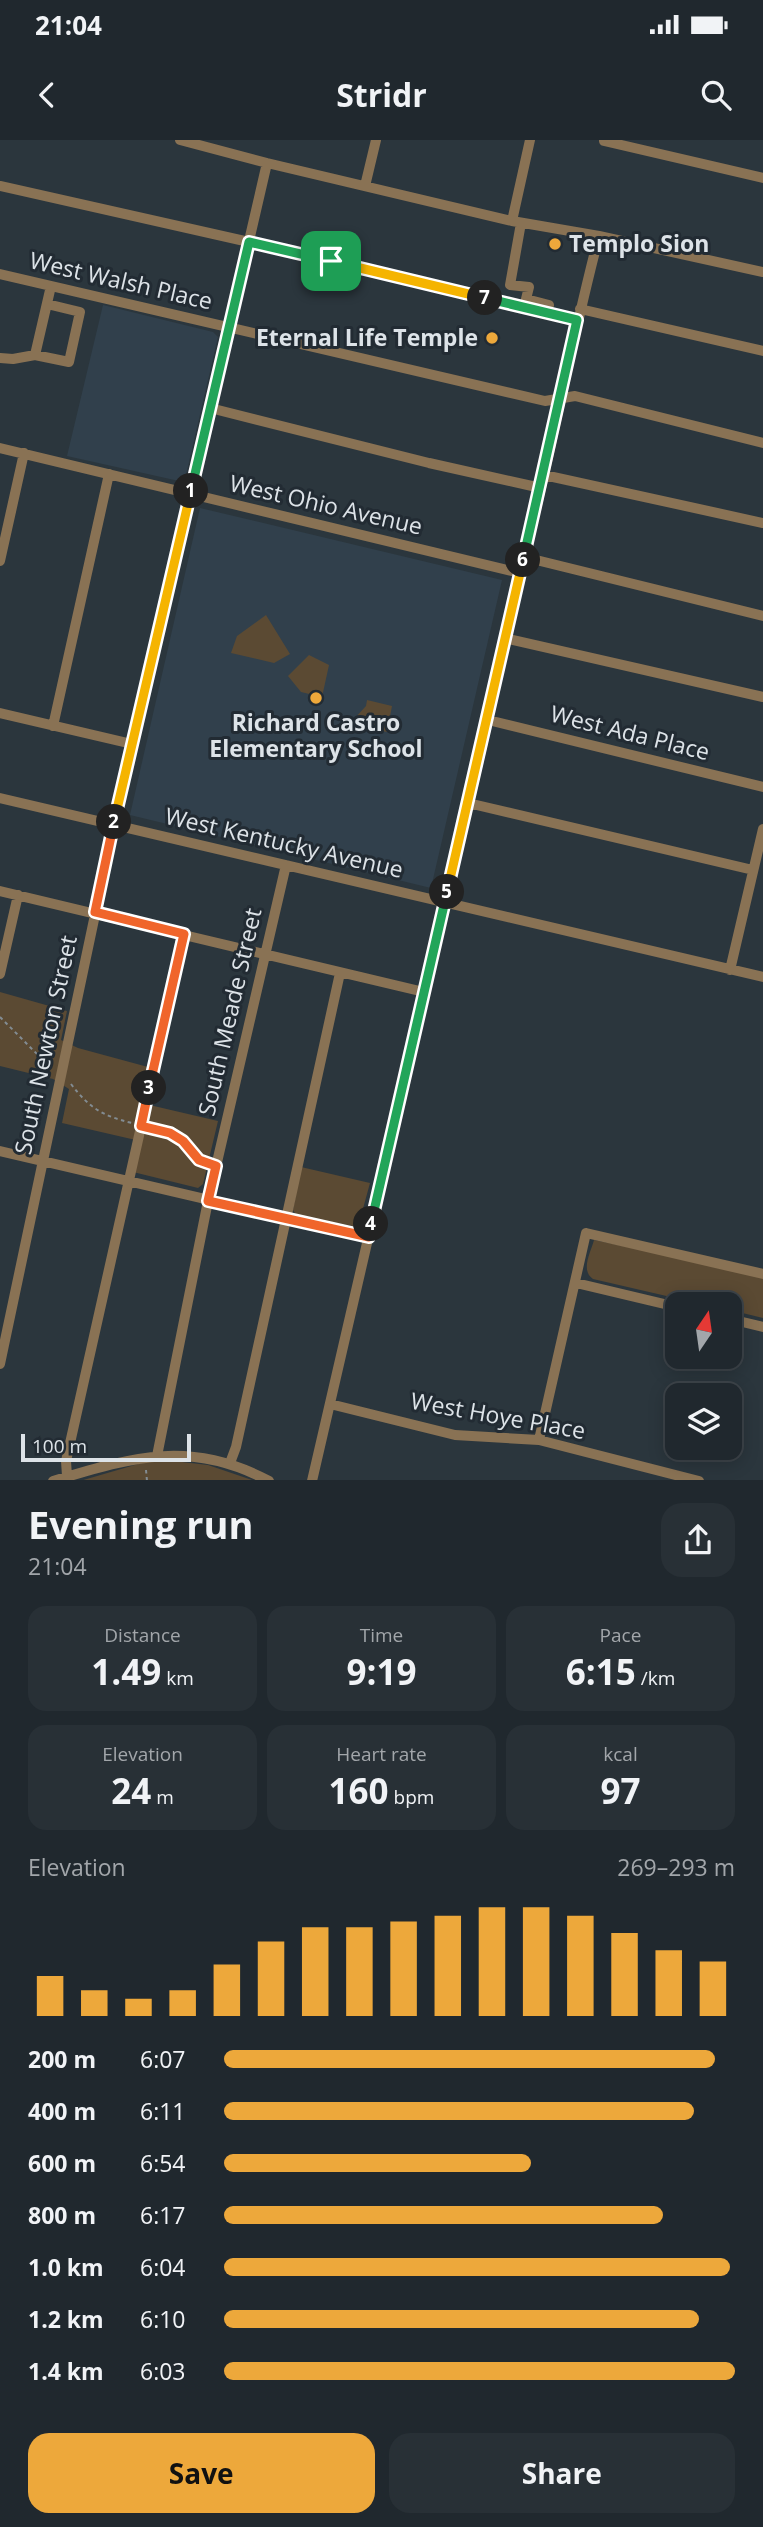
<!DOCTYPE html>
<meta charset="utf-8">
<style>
:root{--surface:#20282e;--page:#283036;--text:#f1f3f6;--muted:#a2a6aa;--line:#3d444a;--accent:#eda83b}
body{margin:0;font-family:"Open Sans",sans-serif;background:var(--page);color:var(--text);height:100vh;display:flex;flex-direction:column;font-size:26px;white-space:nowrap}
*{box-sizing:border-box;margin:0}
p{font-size:23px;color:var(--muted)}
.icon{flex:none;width:38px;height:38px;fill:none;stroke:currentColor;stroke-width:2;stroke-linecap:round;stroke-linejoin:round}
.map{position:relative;height:1340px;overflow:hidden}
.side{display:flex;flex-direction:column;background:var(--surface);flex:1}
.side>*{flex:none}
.needle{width:46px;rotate:13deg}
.buttons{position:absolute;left:665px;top:1152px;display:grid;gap:14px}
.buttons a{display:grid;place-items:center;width:77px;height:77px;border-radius:14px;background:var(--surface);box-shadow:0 4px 18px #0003,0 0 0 2px var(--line);font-size:35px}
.scale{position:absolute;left:21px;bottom:18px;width:170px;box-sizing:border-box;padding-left:7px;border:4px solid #dde3e8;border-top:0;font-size:19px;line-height:24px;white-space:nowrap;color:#dde3e8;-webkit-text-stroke:5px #222b33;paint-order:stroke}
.pin{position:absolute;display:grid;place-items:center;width:60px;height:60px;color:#fff;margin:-30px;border-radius:14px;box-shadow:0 4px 10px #0006}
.km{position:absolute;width:35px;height:35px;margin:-18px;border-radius:50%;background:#222;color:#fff;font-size:19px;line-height:35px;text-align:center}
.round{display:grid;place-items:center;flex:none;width:74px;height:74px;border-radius:21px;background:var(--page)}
.head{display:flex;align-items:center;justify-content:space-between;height:119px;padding:0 28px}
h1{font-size:38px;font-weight:700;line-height:52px}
.stats{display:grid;grid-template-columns:repeat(3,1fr);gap:10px;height:119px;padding:7px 28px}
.stats div{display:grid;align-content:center;border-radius:18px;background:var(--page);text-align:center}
.stats b{font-size:35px;font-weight:700}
.stats small{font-size:19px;font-weight:400}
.stats p{font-size:19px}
.chart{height:196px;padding:14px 28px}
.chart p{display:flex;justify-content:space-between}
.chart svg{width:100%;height:126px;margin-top:7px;stroke:var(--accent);stroke-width:6}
.action{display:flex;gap:14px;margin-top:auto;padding:14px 28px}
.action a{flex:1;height:80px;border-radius:21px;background:var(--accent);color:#111;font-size:28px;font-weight:700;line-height:80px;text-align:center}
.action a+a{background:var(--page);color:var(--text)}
ul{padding:0 28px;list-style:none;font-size:23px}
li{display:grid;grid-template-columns:112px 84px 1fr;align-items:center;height:52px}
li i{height:18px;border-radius:9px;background:var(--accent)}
.status{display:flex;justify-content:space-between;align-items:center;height:49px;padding:0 35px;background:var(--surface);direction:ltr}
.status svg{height:19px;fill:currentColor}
header{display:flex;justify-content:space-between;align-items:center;height:91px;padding:0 28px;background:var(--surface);font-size:32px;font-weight:700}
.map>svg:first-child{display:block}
.built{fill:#31404c}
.green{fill:#5b4a33}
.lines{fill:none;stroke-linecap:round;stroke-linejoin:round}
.path{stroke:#838c92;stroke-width:2;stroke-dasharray:3.5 3.5;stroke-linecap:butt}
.minor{stroke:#897254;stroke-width:10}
.split-1-casing{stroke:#fff;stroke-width:14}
.split-2-casing{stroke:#fff;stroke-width:14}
.split-3-casing{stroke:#fff;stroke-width:14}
.split-4-casing{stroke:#fff;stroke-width:14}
.split-5-casing{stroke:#fff;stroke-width:14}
.split-6-casing{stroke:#fff;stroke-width:14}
.split-7-casing{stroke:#fff;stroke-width:14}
.split-8-casing{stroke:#fff;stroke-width:14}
.split-1{stroke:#22a559;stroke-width:9}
.split-2{stroke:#f5b400;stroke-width:9}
.split-3{stroke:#f0652b;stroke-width:9}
.split-4{stroke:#f0652b;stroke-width:9}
.split-5{stroke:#22a559;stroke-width:9}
.split-6{stroke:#f5b400;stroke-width:9}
.split-7{stroke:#22a559;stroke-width:9}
.split-8{stroke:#f5b400;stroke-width:9}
.poi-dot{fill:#eda83b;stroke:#222b33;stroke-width:2.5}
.labels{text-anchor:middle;stroke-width:6;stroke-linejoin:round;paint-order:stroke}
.poi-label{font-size:23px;font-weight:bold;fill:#dde3e8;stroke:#222b33;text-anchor:start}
.street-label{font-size:23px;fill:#dde3e8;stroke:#222b33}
</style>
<div class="status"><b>21:04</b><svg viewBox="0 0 49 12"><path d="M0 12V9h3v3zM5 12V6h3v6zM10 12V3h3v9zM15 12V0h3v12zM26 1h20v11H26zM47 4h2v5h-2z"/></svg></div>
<header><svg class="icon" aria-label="back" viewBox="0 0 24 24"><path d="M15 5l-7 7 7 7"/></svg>Stridr<svg class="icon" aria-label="search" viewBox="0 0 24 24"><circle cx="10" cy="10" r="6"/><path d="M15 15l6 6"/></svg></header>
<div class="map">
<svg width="763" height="1341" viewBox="0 0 763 1341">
<rect width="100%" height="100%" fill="#2b363d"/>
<!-- built -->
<path class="built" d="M 103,165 L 213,192 L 218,197 L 186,335 L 179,341 L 67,316 Z
M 200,368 L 502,440 L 431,748 L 130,675 Z"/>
<!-- green -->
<path class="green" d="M 266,475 L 290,514 L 274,523 L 231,513 L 237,496 Z
M 309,515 L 329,525 L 322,557 L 301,552 L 288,536 Z
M 367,560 L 392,566 L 387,592 L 360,586 L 354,579 L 366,566 Z
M 0,852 L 67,871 L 61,900 L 78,908 L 148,927 L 141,963 L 218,981 L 203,1044 L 198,1048 L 133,1032 L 140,1001 L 62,983 L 69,949 L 53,939 L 0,926 Z
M 301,1027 L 370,1043 L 358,1087 L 296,1075 L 293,1070 Z
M 594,1100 L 763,1135 L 763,1178 L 730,1170 L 730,1164 L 701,1164 L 593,1139 C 580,1130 591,1112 594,1100 Z
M 145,1322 L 182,1322 L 208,1325 L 252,1340 L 80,1341 Z"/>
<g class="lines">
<!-- path -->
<path class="path" d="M 0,877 L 51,928
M 71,944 C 89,968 103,976 132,983
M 151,988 C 163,991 174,994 184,1003 C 192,1011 196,1019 207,1022
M 146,1330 L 147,1341"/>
<!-- minor -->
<path class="minor" d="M 180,0 L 267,23 L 512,81 L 599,96 L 763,132
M 604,1 L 763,38
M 0,46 L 249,102 L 577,180
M 365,46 L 376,0
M 512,81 L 530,0
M 521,83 L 510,145 L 529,147 L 526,159 L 549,165
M 0,134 L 545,261 L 575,256 L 763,303
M 47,164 L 80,172 L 69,222 L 35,215 L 51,146
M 580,169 L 763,211
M 0,218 L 13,219 L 35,215
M 210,268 L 429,323 L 541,348
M 0,308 L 520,433
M 544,335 L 763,383
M 524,417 L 763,476
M 0,421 L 24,313
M 504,498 L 763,557
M 0,573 L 132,604
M 488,580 L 763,647
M 53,586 L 109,334
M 0,658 L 763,837
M 468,663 L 753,730
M 0,751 L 184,795
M 730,830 L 763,689
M 0,834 L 18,755
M 0,1011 L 368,1097
M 576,1143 L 677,1167
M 730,1179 L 763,1187
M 0,1224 L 114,685 L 267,23
M 330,1264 L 455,1295 L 539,1300 L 699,1341
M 539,1300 L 586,1093 L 763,1134
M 157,1316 L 208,1061 L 286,725
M 230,1323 L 236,1307 L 340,833
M 67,1336 L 66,1321 L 184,795 L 424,852
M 53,1341 C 133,1317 190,1299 269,1341
M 312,1341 L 488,580 C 504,498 525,417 544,335 C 562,256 578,175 599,96"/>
</g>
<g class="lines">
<!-- split-1 casing -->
<g class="split-1-casing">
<path id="split-1" d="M 191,351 L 249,102 L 331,121"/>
</g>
<!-- split-2 casing -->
<g class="split-2-casing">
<path id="split-2" d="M 114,682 L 191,351"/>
</g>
<!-- split-3 casing -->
<g class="split-3-casing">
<path id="split-3" d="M 114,682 L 95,772 L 184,794 L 149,948"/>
</g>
<!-- split-4 casing -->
<g class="split-4-casing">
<path id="split-4" d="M 149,948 L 141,986 L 170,993 L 183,1001 L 199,1020 L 216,1026 L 208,1061 L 369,1097 L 371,1084"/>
</g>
<!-- split-5 casing -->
<g class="split-5-casing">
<path id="split-5" d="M 371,1084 L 447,752"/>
</g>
<!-- split-6 casing -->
<g class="split-6-casing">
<path id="split-6" d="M 447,752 L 523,420"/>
</g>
<!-- split-7 casing -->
<g class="split-7-casing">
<path id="split-7" d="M 485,158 L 577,180 L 523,420"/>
</g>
<!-- split-8 casing -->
<g class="split-8-casing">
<path id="split-8" d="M 331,121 L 485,158"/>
</g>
<!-- split-1 -->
<use href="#split-1" class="split-1"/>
<!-- split-2 -->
<use href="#split-2" class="split-2"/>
<!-- split-3 -->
<use href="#split-3" class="split-3"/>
<!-- split-4 -->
<use href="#split-4" class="split-4"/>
<!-- split-5 -->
<use href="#split-5" class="split-5"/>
<!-- split-6 -->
<use href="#split-6" class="split-6"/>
<!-- split-7 -->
<use href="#split-7" class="split-7"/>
<!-- split-8 -->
<use href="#split-8" class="split-8"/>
</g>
<!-- markers -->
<g class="poi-dot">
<circle cx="555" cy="104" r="7"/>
<circle cx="492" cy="198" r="7"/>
<circle cx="316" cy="558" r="7"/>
</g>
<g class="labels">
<!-- poi labels -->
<g class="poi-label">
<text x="569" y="112">Templo Sion</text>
<text x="478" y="206" text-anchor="end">Eternal Life Temple</text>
<text x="316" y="591" text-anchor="middle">Richard Castro<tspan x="316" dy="26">Elementary School</tspan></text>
</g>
<!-- street labels -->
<g class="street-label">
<text transform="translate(121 141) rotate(13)" y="8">West Walsh Place</text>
<text transform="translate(326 365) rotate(13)" y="8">West Ohio Avenue</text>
<text transform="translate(630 593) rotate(14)" y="8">West Ada Place</text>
<text transform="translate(284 703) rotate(13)" y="8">West Kentucky Avenue</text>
<text transform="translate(230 872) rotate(-77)" y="8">South Meade Street</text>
<text transform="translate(46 905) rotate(-78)" y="8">South Newton Street</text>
<text transform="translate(498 1276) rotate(10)" y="8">West Hoye Place</text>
</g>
</g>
</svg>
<div class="buttons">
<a><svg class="needle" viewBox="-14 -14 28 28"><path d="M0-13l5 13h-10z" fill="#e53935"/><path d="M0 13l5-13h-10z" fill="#a2a6aa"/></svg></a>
<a><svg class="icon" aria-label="layers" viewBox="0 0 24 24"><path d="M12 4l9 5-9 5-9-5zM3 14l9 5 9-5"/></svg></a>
</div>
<div class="scale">100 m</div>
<div class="pin" style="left:331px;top:121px;background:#1e9e55"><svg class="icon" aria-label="arrive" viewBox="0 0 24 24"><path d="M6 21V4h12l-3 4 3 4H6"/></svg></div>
<b class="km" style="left:191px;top:351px">1</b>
<b class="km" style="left:114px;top:682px">2</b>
<b class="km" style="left:149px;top:948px">3</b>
<b class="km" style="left:371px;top:1084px">4</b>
<b class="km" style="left:447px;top:752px">5</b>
<b class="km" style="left:523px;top:420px">6</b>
<b class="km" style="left:485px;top:158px">7</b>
</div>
<section class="side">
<div class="head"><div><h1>Evening run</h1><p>21:04</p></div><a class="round"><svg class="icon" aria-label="share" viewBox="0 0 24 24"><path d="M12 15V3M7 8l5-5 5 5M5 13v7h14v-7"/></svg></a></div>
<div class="stats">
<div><p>Distance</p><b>1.49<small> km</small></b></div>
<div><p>Time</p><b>9:19</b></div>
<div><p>Pace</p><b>6:15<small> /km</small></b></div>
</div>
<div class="stats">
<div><p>Elevation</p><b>24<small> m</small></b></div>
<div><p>Heart rate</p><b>160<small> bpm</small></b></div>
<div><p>kcal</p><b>97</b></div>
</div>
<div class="chart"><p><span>Elevation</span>269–293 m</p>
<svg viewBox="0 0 160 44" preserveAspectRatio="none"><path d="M5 44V30M15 44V35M25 44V38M35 44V35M45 44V26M55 44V18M65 44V13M75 44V13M85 44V11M95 44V9M105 44V6M115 44V6M125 44V9M135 44V15M145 44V21M155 44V25"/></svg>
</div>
<ul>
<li><b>200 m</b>6:07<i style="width:96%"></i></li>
<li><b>400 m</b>6:11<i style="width:92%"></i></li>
<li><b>600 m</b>6:54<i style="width:60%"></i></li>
<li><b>800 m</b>6:17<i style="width:86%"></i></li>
<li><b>1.0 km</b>6:04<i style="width:99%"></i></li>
<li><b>1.2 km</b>6:10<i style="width:93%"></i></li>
<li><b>1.4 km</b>6:03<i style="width:100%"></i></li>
</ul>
<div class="action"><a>Save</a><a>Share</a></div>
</section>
